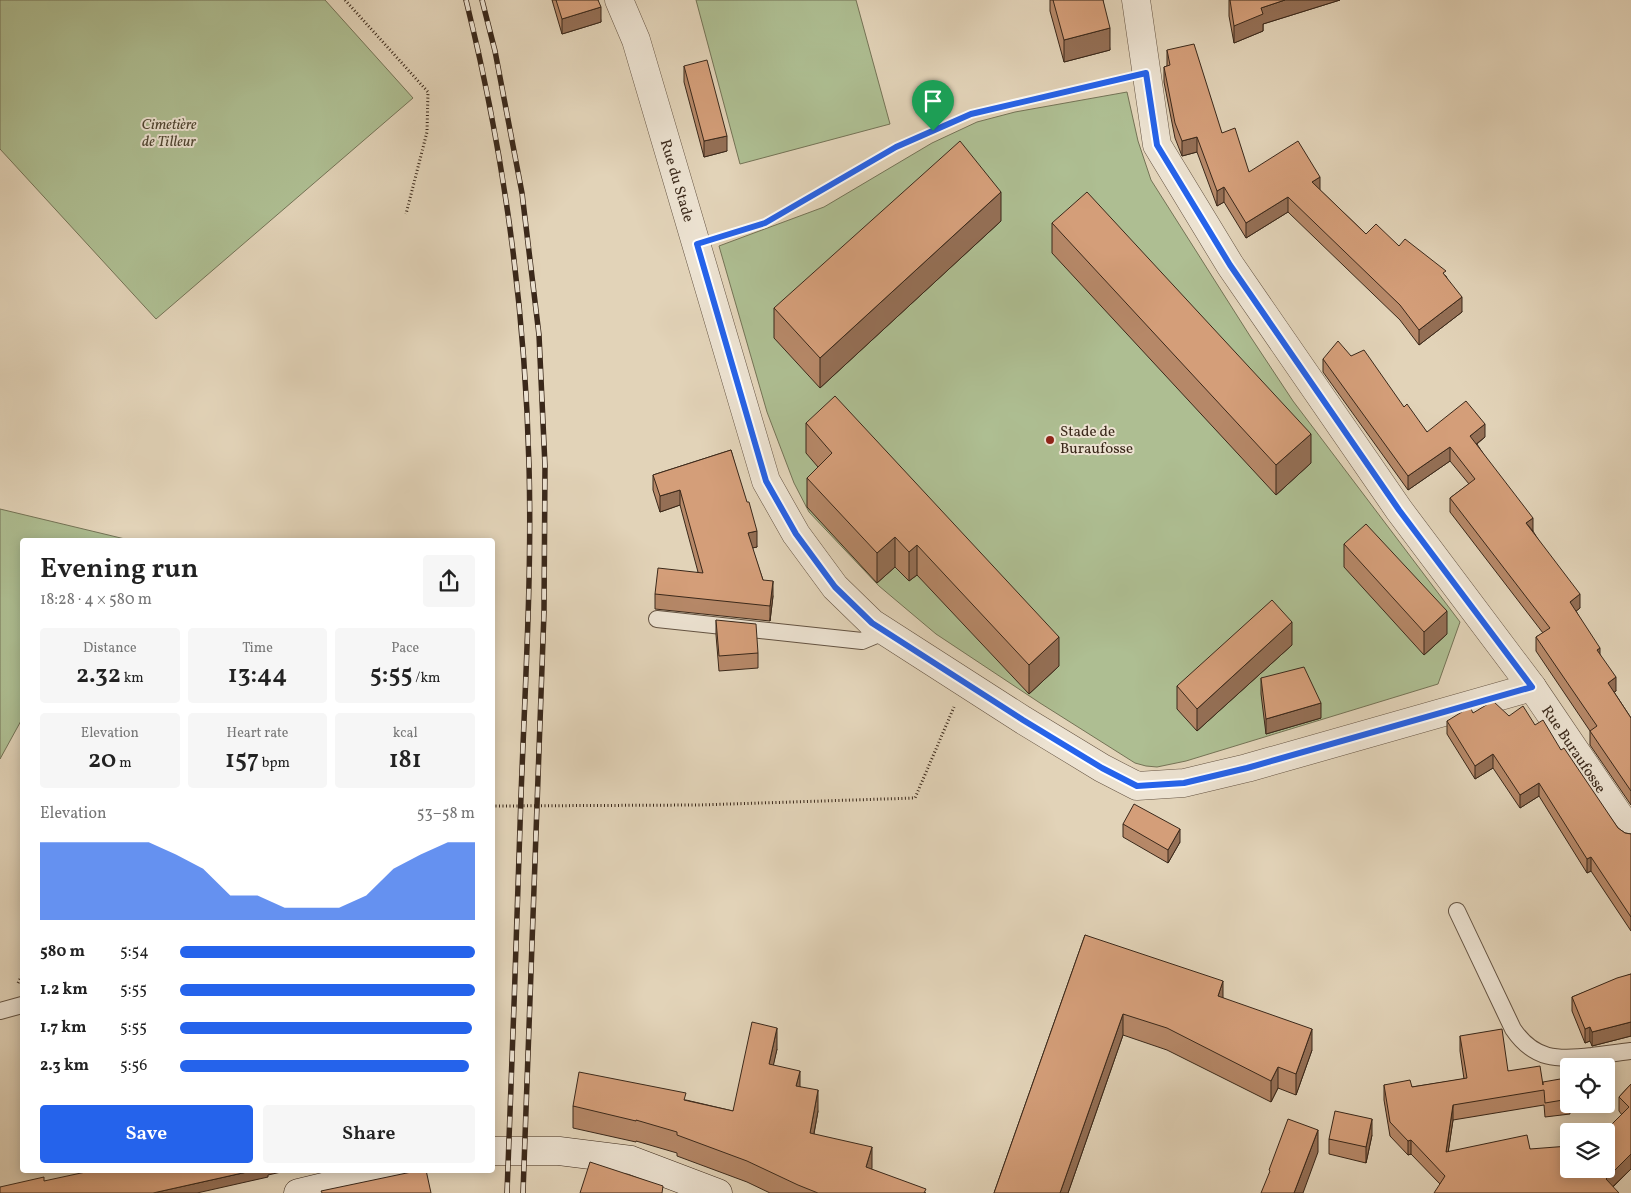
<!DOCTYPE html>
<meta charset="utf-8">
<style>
:root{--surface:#fff;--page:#f6f6f6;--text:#222;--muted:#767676;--accent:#2563eb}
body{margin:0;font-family:Vollkorn,serif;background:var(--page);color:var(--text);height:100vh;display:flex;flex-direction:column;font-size:19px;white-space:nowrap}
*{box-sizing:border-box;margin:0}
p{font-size:16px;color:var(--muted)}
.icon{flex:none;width:28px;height:28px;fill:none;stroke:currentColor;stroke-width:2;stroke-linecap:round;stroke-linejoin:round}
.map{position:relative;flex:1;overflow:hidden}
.side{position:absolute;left:20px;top:538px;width:475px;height:635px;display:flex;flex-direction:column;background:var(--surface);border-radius:5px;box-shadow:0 2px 12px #0003}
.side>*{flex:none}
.controls{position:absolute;left:1560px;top:1058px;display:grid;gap:10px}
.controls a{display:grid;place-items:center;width:55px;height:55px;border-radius:5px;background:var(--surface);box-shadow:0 2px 12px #0003;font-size:25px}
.pin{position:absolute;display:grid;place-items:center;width:42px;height:42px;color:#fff;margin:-51px -21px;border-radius:50% 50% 50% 0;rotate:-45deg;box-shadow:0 0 5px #0007}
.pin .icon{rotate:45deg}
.round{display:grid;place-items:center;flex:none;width:52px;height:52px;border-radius:5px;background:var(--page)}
.overview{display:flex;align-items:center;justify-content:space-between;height:85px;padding:0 20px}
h1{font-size:28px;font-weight:600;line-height:38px}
.stats{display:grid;grid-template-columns:repeat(3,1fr);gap:8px;height:85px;padding:5px 20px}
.stats div{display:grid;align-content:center;border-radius:5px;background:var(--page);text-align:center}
.stats b{font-size:25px;font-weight:600}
.stats small{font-size:14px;font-weight:400}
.stats p{font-size:14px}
.chart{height:140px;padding:10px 20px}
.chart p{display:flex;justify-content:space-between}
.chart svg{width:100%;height:90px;margin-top:5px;fill:var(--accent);opacity:.7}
.cta{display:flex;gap:10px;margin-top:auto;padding:10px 20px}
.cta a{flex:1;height:58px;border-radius:5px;background:var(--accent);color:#fff;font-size:20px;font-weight:600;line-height:58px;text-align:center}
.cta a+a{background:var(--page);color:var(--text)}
ul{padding:0 20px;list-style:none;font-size:16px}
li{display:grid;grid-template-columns:80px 60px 1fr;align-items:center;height:38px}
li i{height:12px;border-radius:6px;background:var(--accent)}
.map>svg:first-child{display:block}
.green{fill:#aebe92;stroke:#747356}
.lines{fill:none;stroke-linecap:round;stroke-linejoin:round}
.lane-casing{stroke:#645342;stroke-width:18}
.street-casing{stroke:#645342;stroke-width:29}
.secondary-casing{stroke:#3a281a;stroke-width:29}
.path{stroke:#3a281a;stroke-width:3;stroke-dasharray:1 2.5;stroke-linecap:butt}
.lane{stroke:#ece2d1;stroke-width:16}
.street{stroke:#ece2d1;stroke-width:28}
.secondary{stroke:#ece2d1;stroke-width:28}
.rail-casing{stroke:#3a281a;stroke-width:5.5}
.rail{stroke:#ece2d1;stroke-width:4;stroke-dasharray:11;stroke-linecap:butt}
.wall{fill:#b68868;stroke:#3a281a}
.shaded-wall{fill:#946f55;stroke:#3a281a}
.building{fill:#d49e79;stroke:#3a281a}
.route-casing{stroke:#fff;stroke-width:10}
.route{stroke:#2563eb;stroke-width:6}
.poi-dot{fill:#8f2418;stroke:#ece2d1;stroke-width:2}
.labels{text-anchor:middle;stroke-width:4;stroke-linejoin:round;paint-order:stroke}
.park-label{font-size:15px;font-style:italic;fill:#514632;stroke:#ece2d1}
.street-label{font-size:15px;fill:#3a281a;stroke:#ece2d1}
.poi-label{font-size:15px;fill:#3a281a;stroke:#ece2d1;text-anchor:start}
</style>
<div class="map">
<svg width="1631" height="1193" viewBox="0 0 1631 1193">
<rect width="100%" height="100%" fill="#e2d3b8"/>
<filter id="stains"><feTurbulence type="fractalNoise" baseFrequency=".004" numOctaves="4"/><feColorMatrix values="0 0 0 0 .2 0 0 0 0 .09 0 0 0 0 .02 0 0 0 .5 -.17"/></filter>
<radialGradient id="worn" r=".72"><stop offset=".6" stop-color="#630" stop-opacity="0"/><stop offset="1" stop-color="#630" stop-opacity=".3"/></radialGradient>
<!-- green -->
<path class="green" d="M 0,0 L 325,0 L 413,98 L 156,319 L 0,149 Z
M 696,0 L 856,0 L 890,124 L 740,164 Z
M 1127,92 L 1138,141 L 1151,180 L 1250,336 L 1293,401 L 1460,622 L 1438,684 L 1186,761 L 1157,767 L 1146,766 L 1135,763 L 1040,703 L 936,634 L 879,586 L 809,512 L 794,483 L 767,412 L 719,246 L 824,207 L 932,143 L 977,122 L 1015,112 Z
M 0,509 L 125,539 L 22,540 L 22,719 L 0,759 Z"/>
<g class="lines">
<!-- lane casing -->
<g class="lane-casing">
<path id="lane" d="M 657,619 L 862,641 L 886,631
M 1457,911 L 1513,1029 C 1534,1060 1557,1060 1592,1056 C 1605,1054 1618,1053 1631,1051
M 0,1011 L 22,1005"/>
</g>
<!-- street casing -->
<g class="street-casing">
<g id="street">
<path id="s1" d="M 619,0 L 636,40 L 766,481 L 796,534 L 835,587 L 872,623 L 1023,720 L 1102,768 L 1137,786 L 1184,783 L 1247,768 L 1532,687"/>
<path id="s2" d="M 1136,0 L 1157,145 L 1230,265 L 1399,510 L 1532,687 L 1631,833"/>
</g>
</g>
<!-- secondary casing -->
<g class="secondary-casing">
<path id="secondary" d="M 492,1151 L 559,1151 L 631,1160 L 718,1193
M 298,1193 L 393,1170"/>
</g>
<!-- path -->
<path class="path" d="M 345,0 L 428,92 L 427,132 L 406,214
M 721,236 L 765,223 L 896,147 L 971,115 L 1119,79
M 492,806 L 699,805 L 915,798 L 954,707
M 18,983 L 22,975"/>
<!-- lane -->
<use href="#lane" class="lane"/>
<!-- street -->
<use href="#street" class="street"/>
<!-- secondary -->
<use href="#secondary" class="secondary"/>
<!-- rail casing -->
<g class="rail-casing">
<path id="rail" d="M 466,0 C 504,152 525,308 529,465 C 532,575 525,686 521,796 C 517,928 512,1061 507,1193
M 482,0 L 495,51 L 522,193 L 539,335 L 545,466 L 544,612 L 523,1193"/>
</g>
<!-- rail -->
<use href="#rail" class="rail"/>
</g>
<!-- wall -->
<path class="wall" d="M 552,0 L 598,0 L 601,22 L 562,34 Z
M 1050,0 L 1103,0 L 1110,50 L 1064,62 L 1050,11 Z
M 1229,0 L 1340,0 L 1263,24 L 1263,31 L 1234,43 L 1229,16 Z
M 1167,50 L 1222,133 L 1249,172 L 1320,190 L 1366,234 L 1399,246 L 1446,276 L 1462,312 L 1419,345 L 1400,320 L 1288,212 L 1246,238 L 1224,202 L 1217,206 L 1197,152 L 1182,156 L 1175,138 L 1164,82 L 1164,67 L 1167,66 Z
M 684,66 L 727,151 L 704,157 L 684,82 Z
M 1001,221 L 820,388 L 774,338 L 774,308 Z
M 1052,223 L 1311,463 L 1276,495 L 1052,253 Z
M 1351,356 L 1404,407 L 1427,432 L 1485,437 L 1477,444 L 1533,531 L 1580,608 L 1576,611 L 1600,655 L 1616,691 L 1614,692 L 1631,718 L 1631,805 L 1590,745 L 1590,731 L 1536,651 L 1536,637 L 1543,633 L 1450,512 L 1450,498 L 1469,484 L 1450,461 L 1408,490 L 1323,372 L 1323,359 Z
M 806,423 L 1059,666 L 1029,694 L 917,575 L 909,581 L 895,567 L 877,583 L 807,507 L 807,478 L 818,467 L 806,453 Z
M 731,450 L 757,547 L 752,548 L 763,580 L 773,596 L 770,621 L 655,609 L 655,594 L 698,572 L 680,505 L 660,512 L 653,490 L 653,475 Z
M 1344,544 L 1447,634 L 1424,655 L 1344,567 Z
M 716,620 L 758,653 L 758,668 L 719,671 L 716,635 Z
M 1292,645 L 1197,731 L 1177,709 L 1177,686 Z
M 1261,678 L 1321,718 L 1266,734 L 1261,694 Z
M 1473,713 L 1509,716 L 1535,725 L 1561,750 L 1618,828 L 1625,833 L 1631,834 L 1631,931 L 1591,871 L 1587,873 L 1539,796 L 1520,808 L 1493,768 L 1475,779 L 1447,734 L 1447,721 Z
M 1123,824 L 1180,842 L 1168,863 L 1123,837 Z
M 1085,935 L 1223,998 L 1312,1050 L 1296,1095 L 1278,1088 L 1271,1102 L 1167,1050 L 1123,1035 L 1068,1193 L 994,1193 Z
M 1631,974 L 1631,1036 L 1592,1046 L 1590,1041 L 1585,1043 L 1572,1011 L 1572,997 Z
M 1460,1036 L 1508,1071 L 1543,1083 L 1569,1094 L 1570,1114 L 1545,1117 L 1544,1105 L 1453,1120 L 1448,1152 L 1530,1149 L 1569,1169 L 1622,1115 L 1619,1111 L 1619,1097 L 1631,1084 L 1631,1169 L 1613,1187 L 1440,1184 L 1411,1154 L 1408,1155 L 1390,1136 L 1384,1100 L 1384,1085 L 1412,1087 L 1464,1079 L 1460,1051 Z
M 777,1049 L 773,1065 L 800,1086 L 818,1111 L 814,1134 L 871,1169 L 926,1193 L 770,1193 L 747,1182 L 677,1156 L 677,1153 L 636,1141 L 636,1142 L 573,1128 L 573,1106 L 686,1100 L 733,1111 Z
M 1372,1135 L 1366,1163 L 1329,1154 L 1329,1139 Z"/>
<!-- shaded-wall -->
<path class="shaded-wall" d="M 1285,0 L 1340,0 L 1263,24 L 1263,31 L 1234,43 L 1234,26 L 1261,8 Z
M 601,7 L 601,22 L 562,34 L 562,19 Z
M 1110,28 L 1110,50 L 1064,62 L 1064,40 Z
M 727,136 L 727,151 L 704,157 L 704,141 Z
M 1197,137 L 1197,152 L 1182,156 L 1182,141 Z
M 1320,177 L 1320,192 L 1312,182 Z
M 1224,187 L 1224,202 L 1217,206 L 1217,191 Z
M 1001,192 L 1001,221 L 820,388 L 820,358 Z
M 1288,197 L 1288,212 L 1246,238 L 1246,223 Z
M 1462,297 L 1462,312 L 1419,345 L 1419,330 Z
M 1485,424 L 1485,437 L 1470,449 L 1470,436 Z
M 1311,434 L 1311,463 L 1276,495 L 1276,465 Z
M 1450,447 L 1450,461 L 1408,490 L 1408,476 Z
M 680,490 L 680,505 L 660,512 L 660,496 Z
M 1533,518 L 1533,531 L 1526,523 Z
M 757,531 L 757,547 L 748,549 L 748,533 Z
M 895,537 L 895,567 L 877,583 L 877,553 Z
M 917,545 L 917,575 L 909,581 L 909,552 Z
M 773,581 L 773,596 L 770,621 L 770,606 Z
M 1580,594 L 1580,608 L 1570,616 L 1570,602 Z
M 1447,611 L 1447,634 L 1424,655 L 1424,632 Z
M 1292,622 L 1292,645 L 1197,731 L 1197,709 Z
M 1059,637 L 1059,666 L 1029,694 L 1029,665 Z
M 1600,648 L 1600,662 L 1597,650 Z
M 1616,677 L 1616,691 L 1608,696 L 1608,683 Z
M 1321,703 L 1321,718 L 1266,734 L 1266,719 Z
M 1493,754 L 1493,768 L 1475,779 L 1475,766 Z
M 1539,783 L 1539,796 L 1520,808 L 1520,795 Z
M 1180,829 L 1180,842 L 1168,863 L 1168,850 Z
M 1591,857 L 1591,871 L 1587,873 L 1587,859 Z
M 1223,981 L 1223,1002 L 1218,996 Z
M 1123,1014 L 1123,1035 L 1068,1193 L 1060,1193 Z
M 1631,1022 L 1631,1036 L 1592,1046 L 1592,1032 Z
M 1590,1027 L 1590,1041 L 1585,1043 L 1585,1029 Z
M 777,1028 L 777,1049 L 769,1085 L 769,1064 Z
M 1312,1029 L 1312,1050 L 1296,1095 L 1296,1074 Z
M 1278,1067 L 1278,1088 L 1271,1102 L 1271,1081 Z
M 800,1071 L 800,1092 L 796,1086 Z
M 818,1090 L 818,1111 L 810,1154 L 810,1133 Z
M 1453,1105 L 1453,1120 L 1446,1167 L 1446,1152 Z
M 1372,1119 L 1372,1135 L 1366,1163 L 1366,1147 Z
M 1318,1130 L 1318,1152 L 1303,1193 L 1294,1193 Z
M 1411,1140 L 1411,1154 L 1408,1155 L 1408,1141 Z
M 872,1147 L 872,1168 L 866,1188 L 866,1167 Z
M 1631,1154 L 1631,1169 L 1606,1193 L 1606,1179 Z
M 256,1170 L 290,1170 L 268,1175 L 268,1177 L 197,1193 L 153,1193 Z"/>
<!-- building -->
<path class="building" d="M 556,0 L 598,0 L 601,7 L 562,19 Z
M 1053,0 L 1103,0 L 1110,28 L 1064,40 Z
M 1230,0 L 1285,0 L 1261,8 L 1263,14 L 1234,26 Z
M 1194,44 L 1222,133 L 1235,128 L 1249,172 L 1298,141 L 1320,177 L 1312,182 L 1366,234 L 1376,224 L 1399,246 L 1405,239 L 1446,271 L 1443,273 L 1462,297 L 1419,330 L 1400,305 L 1288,197 L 1246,223 L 1224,187 L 1217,191 L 1197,137 L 1182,141 L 1175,123 L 1164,67 L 1170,65 L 1167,50 Z
M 707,60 L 727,136 L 704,141 L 684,66 Z
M 960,141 L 1001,192 L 820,358 L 774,308 Z
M 1087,192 L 1311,434 L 1276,465 L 1052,223 Z
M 1338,341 L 1351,356 L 1364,350 L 1404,407 L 1407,404 L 1427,432 L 1466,401 L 1485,424 L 1470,436 L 1533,518 L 1526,523 L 1580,594 L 1570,602 L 1600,648 L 1597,650 L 1616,677 L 1608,683 L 1631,718 L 1631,791 L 1590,731 L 1597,726 L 1536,637 L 1550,628 L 1450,498 L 1475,479 L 1450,447 L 1408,476 L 1323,359 Z
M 835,396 L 1059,637 L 1029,665 L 917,545 L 909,552 L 895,537 L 877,553 L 807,478 L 832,453 L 806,423 Z
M 731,450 L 747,502 L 749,502 L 757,531 L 748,533 L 763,580 L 773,581 L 770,606 L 655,594 L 658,568 L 703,573 L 680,490 L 660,496 L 653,475 Z
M 1366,524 L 1447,611 L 1424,632 L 1344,544 Z
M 1272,600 L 1292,622 L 1197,709 L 1177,686 Z
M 716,620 L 756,624 L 758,653 L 719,656 Z
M 1304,667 L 1321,703 L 1266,719 L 1261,678 Z
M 1493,701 L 1509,716 L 1523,706 L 1535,725 L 1543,720 L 1561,750 L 1564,748 L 1618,828 L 1625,833 L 1631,834 L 1631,917 L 1591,857 L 1587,859 L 1539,783 L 1520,795 L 1493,754 L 1475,766 L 1447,721 L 1470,707 L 1473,713 Z
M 1134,804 L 1180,829 L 1168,850 L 1123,824 Z
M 1085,935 L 1223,981 L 1218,996 L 1312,1029 L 1296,1074 L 1278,1067 L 1271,1081 L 1167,1028 L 1123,1014 L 1060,1193 L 994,1193 Z
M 1631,974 L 1631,1022 L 1592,1032 L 1590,1027 L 1585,1029 L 1572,997 L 1617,978 Z
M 752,1022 L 777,1028 L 769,1064 L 800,1071 L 796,1086 L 818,1090 L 810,1133 L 872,1147 L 866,1167 L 926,1189 L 924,1193 L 818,1193 L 798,1185 L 747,1161 L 677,1135 L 677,1132 L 636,1120 L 636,1121 L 573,1106 L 579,1072 L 686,1093 L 684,1100 L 733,1111 Z
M 1502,1029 L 1508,1071 L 1540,1066 L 1543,1085 L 1543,1082 L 1566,1078 L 1569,1099 L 1545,1103 L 1544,1090 L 1453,1105 L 1446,1152 L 1527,1135 L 1530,1149 L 1569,1146 L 1569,1169 L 1606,1169 L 1606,1131 L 1605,1131 L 1629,1107 L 1619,1097 L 1631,1084 L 1631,1154 L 1606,1179 L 1619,1193 L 1434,1193 L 1445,1176 L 1411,1140 L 1408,1141 L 1390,1122 L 1384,1085 L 1410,1080 L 1412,1087 L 1467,1078 L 1460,1036 Z
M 1335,1111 L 1372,1119 L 1366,1147 L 1329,1139 Z
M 1288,1119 L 1318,1130 L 1294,1193 L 1261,1193 L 1270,1171 L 1269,1170 Z
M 1588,1127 L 1593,1131 L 1584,1131 Z
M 590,1162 L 663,1186 L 662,1193 L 580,1193 Z
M 95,1170 L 256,1170 L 153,1193 L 0,1193 L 0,1187 L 44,1177 L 44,1181 Z
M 421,1170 L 426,1170 L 431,1193 L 322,1193 L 321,1191 Z"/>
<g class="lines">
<!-- route casing -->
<g class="route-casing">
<path id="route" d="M 1146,73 L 1157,145 L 1230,265 L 1399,510 L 1532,687 L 1247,768 L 1184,783 L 1137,786 L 1102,768 L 1023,720 L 872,623 L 835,587 L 796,534 L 766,481 L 697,244 L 765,223 L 896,147 L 971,114 Z"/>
</g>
<!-- route -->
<use href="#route" class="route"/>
</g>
<!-- markers -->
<circle class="poi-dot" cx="1050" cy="440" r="5"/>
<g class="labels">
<!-- park labels -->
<g class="park-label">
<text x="169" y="129">Cimetière<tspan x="169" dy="17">de Tilleur</tspan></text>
</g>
<!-- street labels -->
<g class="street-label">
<text dy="5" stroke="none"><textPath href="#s1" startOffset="190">Rue du Stade</textPath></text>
<text dy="5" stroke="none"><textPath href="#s2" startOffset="881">Rue Buraufosse</textPath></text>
</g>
<!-- poi labels -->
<g class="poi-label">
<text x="1060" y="436">Stade de<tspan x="1060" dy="17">Buraufosse</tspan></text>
</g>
</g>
<rect width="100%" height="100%" filter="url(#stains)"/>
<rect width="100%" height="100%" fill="url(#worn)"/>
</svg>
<div class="controls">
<a><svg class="icon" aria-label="locate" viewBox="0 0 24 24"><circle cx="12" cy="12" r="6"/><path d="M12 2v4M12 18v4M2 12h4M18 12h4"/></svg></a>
<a><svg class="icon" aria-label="layers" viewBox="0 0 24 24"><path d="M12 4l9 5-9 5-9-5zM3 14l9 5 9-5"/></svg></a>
</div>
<div class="pin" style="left:933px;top:131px;background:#1e9e55"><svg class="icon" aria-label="arrive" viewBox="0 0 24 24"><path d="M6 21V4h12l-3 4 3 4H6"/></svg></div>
<section class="side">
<div class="overview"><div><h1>Evening run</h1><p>18:28 · 4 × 580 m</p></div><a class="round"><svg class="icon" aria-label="share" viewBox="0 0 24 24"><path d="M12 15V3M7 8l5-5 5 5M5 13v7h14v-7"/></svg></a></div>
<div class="stats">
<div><p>Distance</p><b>2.32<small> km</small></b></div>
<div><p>Time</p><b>13:44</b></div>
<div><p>Pace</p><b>5:55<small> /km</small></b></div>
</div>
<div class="stats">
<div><p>Elevation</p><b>20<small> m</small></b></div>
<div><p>Heart rate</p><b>157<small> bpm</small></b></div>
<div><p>kcal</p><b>181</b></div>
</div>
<div class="chart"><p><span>Elevation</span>53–58 m</p>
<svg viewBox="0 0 160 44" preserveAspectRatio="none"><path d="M0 44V6L10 6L20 6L30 6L40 6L50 12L60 19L70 32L80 32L90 38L100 38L110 38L120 32L130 19L140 12L150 6L160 6V44z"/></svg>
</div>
<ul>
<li><b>580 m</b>5:54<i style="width:100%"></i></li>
<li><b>1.2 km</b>5:55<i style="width:100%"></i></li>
<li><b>1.7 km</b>5:55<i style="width:99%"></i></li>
<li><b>2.3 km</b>5:56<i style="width:98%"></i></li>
</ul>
<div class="cta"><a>Save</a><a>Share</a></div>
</section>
</div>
